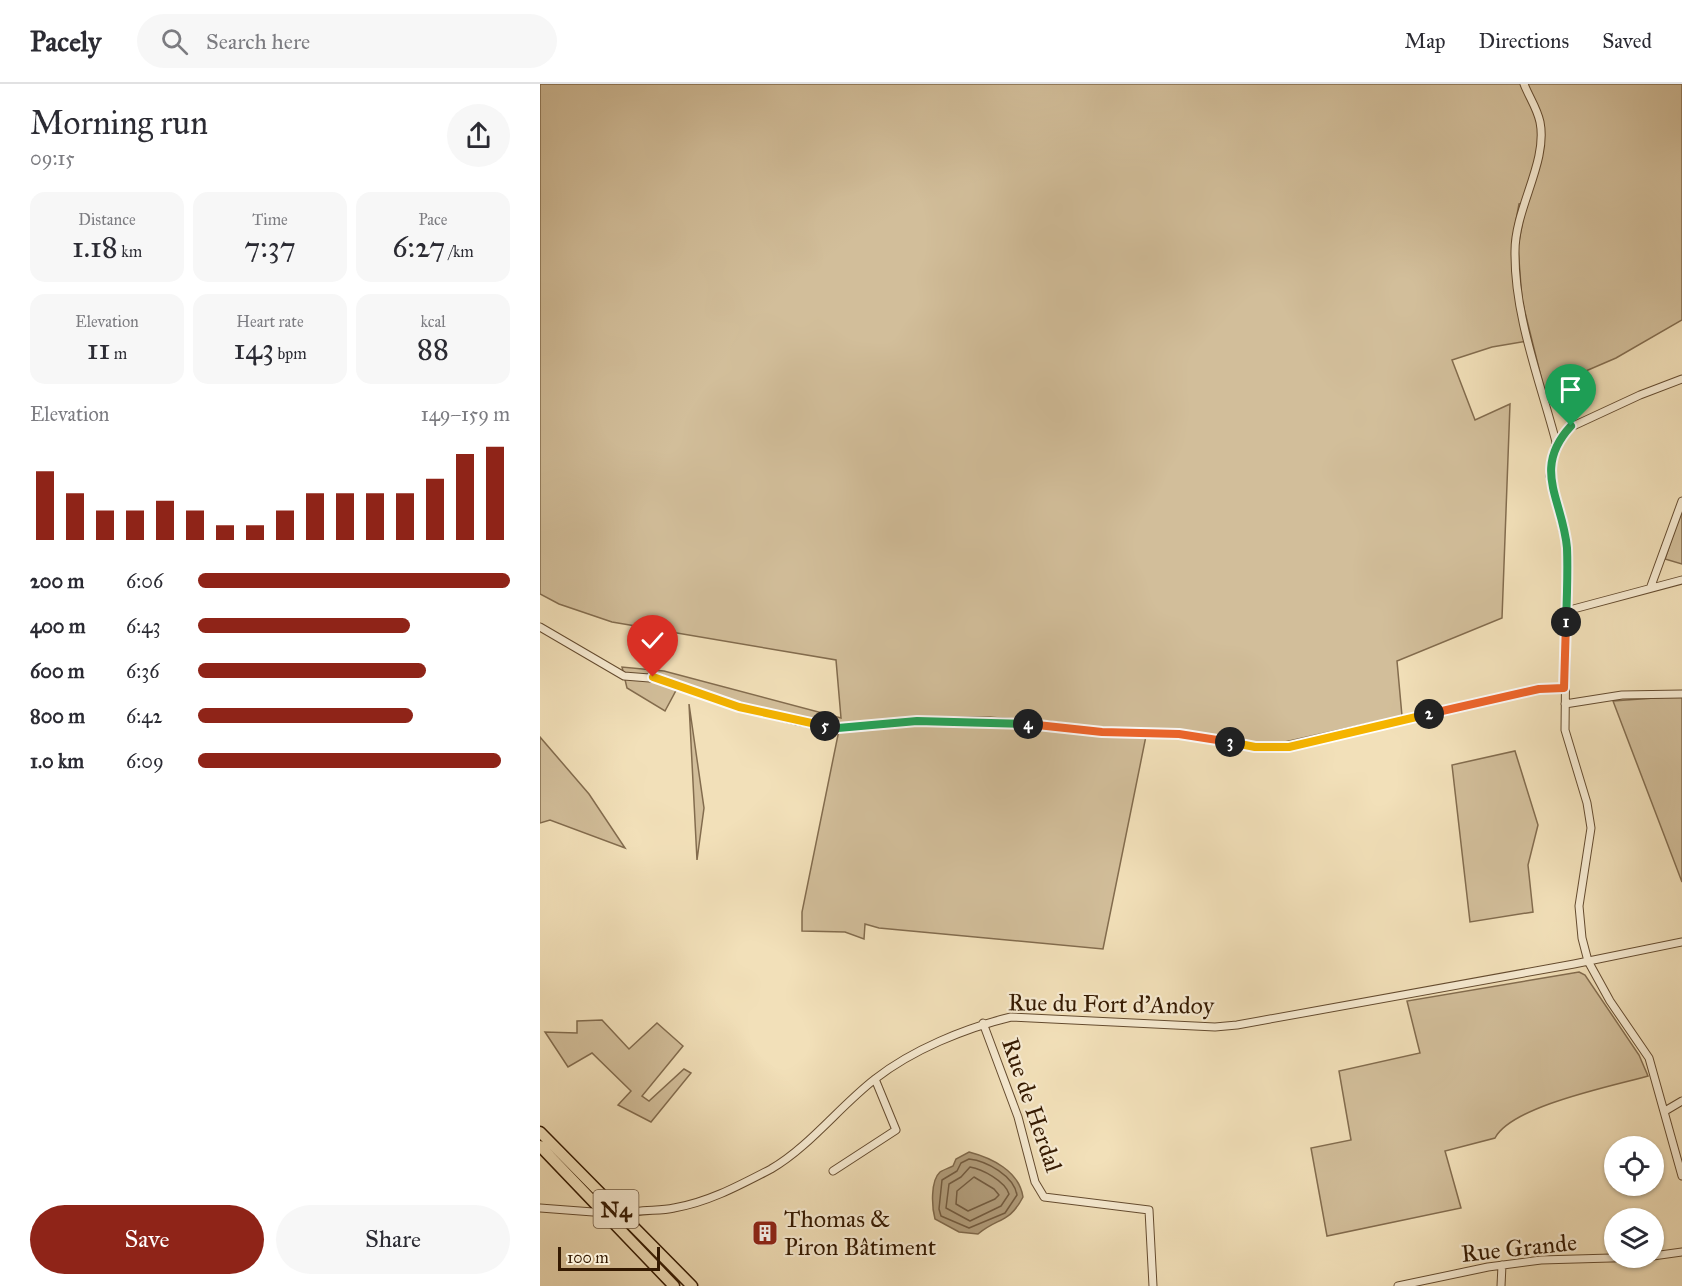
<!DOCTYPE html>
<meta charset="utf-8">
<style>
:root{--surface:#fff;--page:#f7f7f7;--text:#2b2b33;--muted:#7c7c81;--line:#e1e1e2;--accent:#8f2418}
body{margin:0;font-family:"IM FELL Great Primer",serif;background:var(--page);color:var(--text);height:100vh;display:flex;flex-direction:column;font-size:22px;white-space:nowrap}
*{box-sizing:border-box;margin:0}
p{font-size:20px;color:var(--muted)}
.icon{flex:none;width:33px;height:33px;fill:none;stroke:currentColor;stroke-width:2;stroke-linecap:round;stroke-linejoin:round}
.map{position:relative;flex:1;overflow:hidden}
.sheet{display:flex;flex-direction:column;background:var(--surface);width:540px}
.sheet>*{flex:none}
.controls{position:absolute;left:1064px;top:1052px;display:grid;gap:12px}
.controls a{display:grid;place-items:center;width:60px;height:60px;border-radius:50%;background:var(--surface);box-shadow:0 2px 4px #0004;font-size:30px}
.scale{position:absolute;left:18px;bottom:15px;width:102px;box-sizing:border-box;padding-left:6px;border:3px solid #341901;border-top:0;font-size:16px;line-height:21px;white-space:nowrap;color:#341901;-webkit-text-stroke:4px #f7ebd2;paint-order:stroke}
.pin{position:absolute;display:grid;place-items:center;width:51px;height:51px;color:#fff;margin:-62px -26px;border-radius:50% 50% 50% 0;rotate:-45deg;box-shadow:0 0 6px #0007}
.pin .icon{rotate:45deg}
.km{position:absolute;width:30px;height:30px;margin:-15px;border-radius:50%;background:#222;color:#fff;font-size:16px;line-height:30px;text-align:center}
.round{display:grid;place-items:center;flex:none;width:63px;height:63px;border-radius:32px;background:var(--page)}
.summary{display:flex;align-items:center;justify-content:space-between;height:102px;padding:0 30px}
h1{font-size:33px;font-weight:600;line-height:45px}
.metrics{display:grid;grid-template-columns:repeat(3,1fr);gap:9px;height:102px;padding:6px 30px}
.metrics div{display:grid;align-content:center;border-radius:15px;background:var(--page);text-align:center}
.metrics b{font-size:30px;font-weight:600}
.metrics small{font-size:16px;font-weight:400}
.metrics p{font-size:16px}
.chart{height:168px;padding:12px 30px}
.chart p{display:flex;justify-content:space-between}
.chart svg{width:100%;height:108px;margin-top:6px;stroke:var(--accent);stroke-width:6}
.action{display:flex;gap:12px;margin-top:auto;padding:12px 30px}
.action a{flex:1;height:69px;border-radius:36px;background:var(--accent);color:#fff;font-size:24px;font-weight:600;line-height:69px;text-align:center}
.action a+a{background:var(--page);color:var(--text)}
ul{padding:0 30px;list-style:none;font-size:20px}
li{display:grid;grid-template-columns:96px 72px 1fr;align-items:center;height:45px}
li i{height:15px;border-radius:8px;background:var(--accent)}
header{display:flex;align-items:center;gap:36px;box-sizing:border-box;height:84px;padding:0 30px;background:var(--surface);border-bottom:2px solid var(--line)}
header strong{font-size:28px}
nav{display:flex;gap:33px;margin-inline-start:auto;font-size:21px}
.search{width:420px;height:54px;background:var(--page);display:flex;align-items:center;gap:15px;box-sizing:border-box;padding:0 21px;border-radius:33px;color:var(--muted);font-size:22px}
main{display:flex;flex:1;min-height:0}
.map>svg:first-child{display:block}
.green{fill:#d2be9a;stroke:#836c4e;stroke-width:1.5}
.water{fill:#b19c7a;stroke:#7f684a;stroke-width:1.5}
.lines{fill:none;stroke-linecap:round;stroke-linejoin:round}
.shore{stroke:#725a3e;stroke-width:1.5}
.street-casing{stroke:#644b2f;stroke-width:9}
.primary-casing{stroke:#341901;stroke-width:13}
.street{stroke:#f7ebd2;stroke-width:7}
.primary{stroke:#f2e0b9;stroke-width:10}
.split-1-casing{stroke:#fff;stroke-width:12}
.split-2-casing{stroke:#fff;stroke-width:12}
.split-3-casing{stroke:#fff;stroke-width:12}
.split-4-casing{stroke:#fff;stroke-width:12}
.split-5-casing{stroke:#fff;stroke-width:12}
.split-6-casing{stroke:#fff;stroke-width:12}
.split-1{stroke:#22a559;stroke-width:8}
.split-2{stroke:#f0652b;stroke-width:8}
.split-3{stroke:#f5b400;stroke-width:8}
.split-4{stroke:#f0652b;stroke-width:8}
.split-5{stroke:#22a559;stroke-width:8}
.split-6{stroke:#f5b400;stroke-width:8}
.labels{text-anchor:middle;stroke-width:4.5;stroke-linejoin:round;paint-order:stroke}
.shield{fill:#f7ebd2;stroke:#6e5840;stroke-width:1.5}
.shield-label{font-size:22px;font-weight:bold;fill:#341901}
.street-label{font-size:24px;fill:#341901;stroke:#f7ebd2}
.poi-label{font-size:24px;fill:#341901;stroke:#f7ebd2;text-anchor:start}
</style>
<header>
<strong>Pacely</strong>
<div class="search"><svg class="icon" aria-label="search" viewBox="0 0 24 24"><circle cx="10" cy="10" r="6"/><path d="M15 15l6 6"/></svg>Search here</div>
<nav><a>Map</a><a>Directions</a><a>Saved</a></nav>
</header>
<main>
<section class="sheet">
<div class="summary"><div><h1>Morning run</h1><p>09:15</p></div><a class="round"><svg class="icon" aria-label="share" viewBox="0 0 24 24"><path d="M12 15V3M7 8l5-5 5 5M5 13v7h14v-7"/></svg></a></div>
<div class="metrics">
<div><p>Distance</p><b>1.18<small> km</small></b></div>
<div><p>Time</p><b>7:37</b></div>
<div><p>Pace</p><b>6:27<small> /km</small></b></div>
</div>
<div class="metrics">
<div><p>Elevation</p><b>11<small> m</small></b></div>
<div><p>Heart rate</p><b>143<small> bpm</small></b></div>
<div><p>kcal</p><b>88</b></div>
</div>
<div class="chart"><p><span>Elevation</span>149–159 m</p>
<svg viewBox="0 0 160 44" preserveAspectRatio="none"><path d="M5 44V16M15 44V25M25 44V32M35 44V32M45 44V28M55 44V32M65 44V38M75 44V38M85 44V32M95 44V25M105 44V25M115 44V25M125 44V25M135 44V19M145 44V9M155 44V6"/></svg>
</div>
<ul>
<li><b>200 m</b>6:06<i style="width:100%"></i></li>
<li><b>400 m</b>6:43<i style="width:68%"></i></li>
<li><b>600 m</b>6:36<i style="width:73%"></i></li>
<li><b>800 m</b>6:42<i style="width:69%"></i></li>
<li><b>1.0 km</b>6:09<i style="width:97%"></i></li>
</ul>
<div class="action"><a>Save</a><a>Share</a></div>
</section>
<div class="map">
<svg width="1142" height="1202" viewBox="0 0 1142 1202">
<rect width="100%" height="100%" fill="#f2e0b9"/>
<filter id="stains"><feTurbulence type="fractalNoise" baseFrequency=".00333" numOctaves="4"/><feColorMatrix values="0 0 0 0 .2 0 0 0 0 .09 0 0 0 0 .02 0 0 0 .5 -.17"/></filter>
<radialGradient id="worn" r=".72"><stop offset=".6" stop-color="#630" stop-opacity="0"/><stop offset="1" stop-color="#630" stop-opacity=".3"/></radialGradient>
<!-- green -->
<path class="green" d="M 0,0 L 1142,0 L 1142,236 L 1076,274 L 1004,305 L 982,216 L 978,163 L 986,119 L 979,120 L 972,158 L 973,186 L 987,257 L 952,263 L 912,276 L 935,336 L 970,320 L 962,534 L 857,577 L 862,632 L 731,661 L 458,636 L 299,644 L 199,623 L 139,601 L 125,627 L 87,604 L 82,583 L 124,587 L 301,634 L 296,576 L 72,538 L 19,520 L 0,510 Z
M 1142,424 L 1142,480 L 1125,475 Z
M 1142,612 L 1142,798 L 1073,617 Z
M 149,620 L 164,724 L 157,776 Z
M 377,639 L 449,640 L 606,652 L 563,865 L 339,844 L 325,840 L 324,855 L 305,848 L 262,847 L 262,828 L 299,646 Z
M 0,653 L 49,710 L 85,764 L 10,736 L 0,739 Z
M 975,667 L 998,741 L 988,781 L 993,828 L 930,838 L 912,681 Z
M 1039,888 L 1045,891 L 1099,971 L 1108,992 C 1072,1002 972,1022 955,1054 L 905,1067 L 921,1124 L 787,1152 L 771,1064 L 811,1056 L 799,987 L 880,969 L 867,917 Z
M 62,936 L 89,965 L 117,939 L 143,962 L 102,1012 L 109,1017 L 144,985 L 151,989 L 111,1038 L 78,1021 L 91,1007 L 52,969 L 28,983 L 5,948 L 37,949 L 37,937 Z"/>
<!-- water -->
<path class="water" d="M 429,1068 C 452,1074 479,1087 483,1113 C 469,1140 458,1133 438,1150 L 419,1148 L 395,1135 C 392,1124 390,1097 400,1088 C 403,1086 409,1084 413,1082 L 416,1075 Z"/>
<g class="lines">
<!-- shore -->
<path class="shore" d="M 429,1075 C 447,1077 474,1092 477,1111 L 465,1129 L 429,1144 L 401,1132 L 399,1125 L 402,1096 L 417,1087 L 421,1079 Z
M 430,1083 C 442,1085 465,1097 469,1110 L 461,1122 L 430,1137 L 406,1124 L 409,1100 L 421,1093 Z
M 434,1093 L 454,1105 L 459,1111 L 455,1115 L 428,1127 L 416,1120 L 417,1107 Z"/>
<!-- street casing -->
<g class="street-casing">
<path id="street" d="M 984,0 C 989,13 997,24 1000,38 C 1008,78 975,124 975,167 C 974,231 1000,297 1016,358
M 1142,295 L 1100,311 L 1031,343 L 1016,358 L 1010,392 L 1027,462 L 1025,646 L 1047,719 L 1051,744 L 1039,822 L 1042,854 L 1048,877 L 1070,917 L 1109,974 L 1142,1092
M 1111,502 L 1142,417
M 1026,527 L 1142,496
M 0,543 L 84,592 L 122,595 L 199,623 L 256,637 L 299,644 L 377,637 L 450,637 L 508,641 L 563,648 L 639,650 L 715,663 L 749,663 L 999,605 L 1024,604
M 1025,620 L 1082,611 L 1142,610
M 443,939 L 478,1033 L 495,1098 L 504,1113 L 609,1126 L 613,1202
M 1125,1027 L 1142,1017
M 293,1087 L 356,1046 L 335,995
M 0,1124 L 53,1128 L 63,1125
M 81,1132 C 97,1124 117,1128 134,1124 C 169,1118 200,1101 231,1085 C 269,1063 300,1022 335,995 C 372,966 425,944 471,933 L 675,943 L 697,941 L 1034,880 L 1142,858
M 1113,1172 L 1142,1168
M 858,1202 L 948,1183 L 1001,1176 L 1106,1173
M 961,1202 L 962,1181"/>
</g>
<!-- primary casing -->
<g class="primary-casing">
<path id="primary" d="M 0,1048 L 152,1202
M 0,1062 L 134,1202"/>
</g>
<!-- street -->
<use href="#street" class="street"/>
<!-- primary -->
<use href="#primary" class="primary"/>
</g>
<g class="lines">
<!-- split-1 casing -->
<g class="split-1-casing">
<path id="split-1" d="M 1026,538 C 1027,513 1028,488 1027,464 C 1023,416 991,385 1031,342"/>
</g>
<!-- split-2 casing -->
<g class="split-2-casing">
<path id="split-2" d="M 889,630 L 999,605 L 1024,604 L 1026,538"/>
</g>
<!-- split-3 casing -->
<g class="split-3-casing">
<path id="split-3" d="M 690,658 L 715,663 L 749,663 L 889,630"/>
</g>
<!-- split-4 casing -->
<g class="split-4-casing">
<path id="split-4" d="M 488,640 L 562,648 L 639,650 L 690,658"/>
</g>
<!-- split-5 casing -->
<g class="split-5-casing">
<path id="split-5" d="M 285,642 L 298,644 L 377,637 L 488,640"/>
</g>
<!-- split-6 casing -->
<g class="split-6-casing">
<path id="split-6" d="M 113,593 L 199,623 L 285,642"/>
</g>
<!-- split-1 -->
<use href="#split-1" class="split-1"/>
<!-- split-2 -->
<use href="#split-2" class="split-2"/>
<!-- split-3 -->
<use href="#split-3" class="split-3"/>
<!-- split-4 -->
<use href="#split-4" class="split-4"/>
<!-- split-5 -->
<use href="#split-5" class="split-5"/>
<!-- split-6 -->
<use href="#split-6" class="split-6"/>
</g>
<!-- icons -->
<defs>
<g id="building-square" transform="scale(1.35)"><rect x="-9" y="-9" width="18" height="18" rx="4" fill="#8f2418" stroke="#f7ebd2"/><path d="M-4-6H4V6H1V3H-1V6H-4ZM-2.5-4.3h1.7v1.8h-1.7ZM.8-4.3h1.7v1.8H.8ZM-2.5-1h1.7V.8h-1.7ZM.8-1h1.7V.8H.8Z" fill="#fff"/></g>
</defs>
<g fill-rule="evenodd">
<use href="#building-square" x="225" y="1149"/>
</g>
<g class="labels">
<!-- shield labels -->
<rect class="shield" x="53.5" y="1106" width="45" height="38" rx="4.5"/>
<g class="shield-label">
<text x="76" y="1133">N4</text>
</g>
<!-- street labels -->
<g class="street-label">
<text transform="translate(571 920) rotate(1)" y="8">Rue du Fort d'Andoy</text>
<text transform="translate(492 1021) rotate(71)" y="8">Rue de Herdal</text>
<text transform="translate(979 1164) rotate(-6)" y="8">Rue Grande</text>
</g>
<!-- poi labels -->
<g class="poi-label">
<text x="244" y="1143">Thomas &amp;<tspan x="244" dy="28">Piron Bâtiment</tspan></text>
</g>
</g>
<rect width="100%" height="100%" filter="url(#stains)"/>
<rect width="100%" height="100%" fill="url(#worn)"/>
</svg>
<div class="controls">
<a><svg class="icon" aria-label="locate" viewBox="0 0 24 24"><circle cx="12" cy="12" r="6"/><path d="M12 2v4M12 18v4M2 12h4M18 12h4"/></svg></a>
<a><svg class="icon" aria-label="layers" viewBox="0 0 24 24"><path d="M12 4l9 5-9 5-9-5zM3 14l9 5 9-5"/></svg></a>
</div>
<div class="scale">100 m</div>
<div class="pin" style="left:1031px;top:342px;background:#1e9e55"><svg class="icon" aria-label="arrive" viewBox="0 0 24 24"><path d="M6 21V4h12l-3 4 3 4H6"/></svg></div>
<div class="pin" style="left:113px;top:593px;background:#d93025"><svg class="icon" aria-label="check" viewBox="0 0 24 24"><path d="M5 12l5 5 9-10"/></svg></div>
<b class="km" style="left:1026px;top:538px">1</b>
<b class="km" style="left:889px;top:630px">2</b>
<b class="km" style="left:690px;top:658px">3</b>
<b class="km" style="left:488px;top:640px">4</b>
<b class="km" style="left:285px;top:642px">5</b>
</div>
</main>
